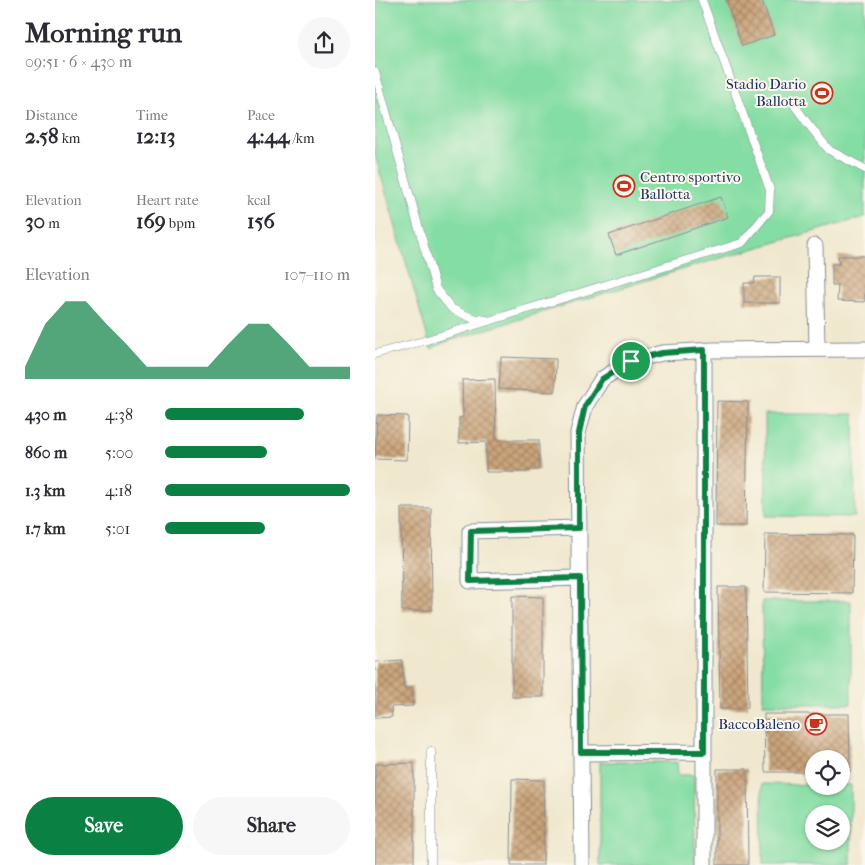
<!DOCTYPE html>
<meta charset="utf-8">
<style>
:root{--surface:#fff;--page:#f7f7f7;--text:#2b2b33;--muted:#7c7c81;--accent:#0b8043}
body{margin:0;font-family:"IM FELL French Canon",serif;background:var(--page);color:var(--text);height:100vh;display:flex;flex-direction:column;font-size:19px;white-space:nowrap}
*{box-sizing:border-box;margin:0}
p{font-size:16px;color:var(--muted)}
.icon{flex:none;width:28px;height:28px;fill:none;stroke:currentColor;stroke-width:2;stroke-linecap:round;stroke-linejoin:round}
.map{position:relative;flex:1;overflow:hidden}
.panel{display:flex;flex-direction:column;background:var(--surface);width:375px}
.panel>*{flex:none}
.buttons{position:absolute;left:430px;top:750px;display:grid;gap:10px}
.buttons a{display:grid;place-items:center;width:45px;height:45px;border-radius:50%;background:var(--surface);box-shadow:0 1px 4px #0004;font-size:25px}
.pin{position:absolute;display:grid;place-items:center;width:42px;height:42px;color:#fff;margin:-21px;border:2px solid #fff;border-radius:50%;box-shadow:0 1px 5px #0007}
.round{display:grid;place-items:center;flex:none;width:52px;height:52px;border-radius:26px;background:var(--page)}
.head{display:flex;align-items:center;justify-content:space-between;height:85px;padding:0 25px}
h1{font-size:28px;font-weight:800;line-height:38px}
.stats{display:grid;grid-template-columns:repeat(3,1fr);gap:8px;height:85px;padding:5px 25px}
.stats div{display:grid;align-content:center}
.stats b{font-size:21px;font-weight:800}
.stats small{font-size:14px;font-weight:400}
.stats p{font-size:14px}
.chart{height:140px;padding:10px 25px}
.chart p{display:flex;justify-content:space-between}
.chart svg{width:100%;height:90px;margin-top:5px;fill:var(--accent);opacity:.7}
.primary-button{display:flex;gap:10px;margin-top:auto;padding:10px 25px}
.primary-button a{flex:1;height:58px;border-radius:30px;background:var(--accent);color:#fff;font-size:20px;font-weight:800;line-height:58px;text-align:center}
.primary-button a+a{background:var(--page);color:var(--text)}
ul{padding:0 25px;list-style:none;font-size:16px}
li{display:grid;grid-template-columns:80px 60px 1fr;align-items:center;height:38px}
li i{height:12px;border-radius:6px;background:var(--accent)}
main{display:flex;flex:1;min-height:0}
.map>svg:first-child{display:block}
.green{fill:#84dda3;stroke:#508680;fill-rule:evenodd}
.building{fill:url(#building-cross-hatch)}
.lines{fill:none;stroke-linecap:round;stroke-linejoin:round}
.service-casing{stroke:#868c96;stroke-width:9}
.minor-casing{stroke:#868c96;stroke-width:17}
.service{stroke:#fff;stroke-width:8}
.minor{stroke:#fff;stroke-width:15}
.route-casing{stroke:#fff;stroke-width:10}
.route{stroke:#0b8043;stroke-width:6}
.labels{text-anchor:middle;stroke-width:4;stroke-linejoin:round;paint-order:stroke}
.poi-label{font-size:15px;fill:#1b2f5e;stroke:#fbf7ec;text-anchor:end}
</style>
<main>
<section class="panel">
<div class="head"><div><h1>Morning run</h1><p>09:51 · 6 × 430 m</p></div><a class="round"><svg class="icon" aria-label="share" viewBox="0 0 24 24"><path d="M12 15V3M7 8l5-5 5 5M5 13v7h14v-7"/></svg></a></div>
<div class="stats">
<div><p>Distance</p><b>2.58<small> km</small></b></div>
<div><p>Time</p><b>12:13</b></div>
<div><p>Pace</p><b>4:44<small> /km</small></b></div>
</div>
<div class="stats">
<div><p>Elevation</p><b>30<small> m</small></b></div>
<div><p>Heart rate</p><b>169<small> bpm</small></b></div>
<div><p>kcal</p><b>156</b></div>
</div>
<div class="chart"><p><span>Elevation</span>107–110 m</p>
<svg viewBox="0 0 160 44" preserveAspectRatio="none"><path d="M0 44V38L10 17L20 6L30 6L40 17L50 27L60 38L70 38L80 38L90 38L100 27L110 17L120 17L130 27L140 38L150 38L160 38V44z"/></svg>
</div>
<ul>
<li><b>430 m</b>4:38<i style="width:75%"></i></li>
<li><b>860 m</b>5:00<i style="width:55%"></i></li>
<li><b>1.3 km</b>4:18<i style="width:100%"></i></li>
<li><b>1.7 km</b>5:01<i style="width:54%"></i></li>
</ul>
<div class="primary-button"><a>Save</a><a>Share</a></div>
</section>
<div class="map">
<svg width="490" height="865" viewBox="0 0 490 865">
<defs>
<pattern id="building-cross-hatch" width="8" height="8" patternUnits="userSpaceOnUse" patternTransform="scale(1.25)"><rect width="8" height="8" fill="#cba47a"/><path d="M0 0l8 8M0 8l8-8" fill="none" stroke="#a48667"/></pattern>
</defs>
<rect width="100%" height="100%" fill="#fbf7ec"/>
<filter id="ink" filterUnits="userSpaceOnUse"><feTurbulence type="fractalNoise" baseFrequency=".02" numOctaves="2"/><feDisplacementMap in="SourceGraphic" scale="10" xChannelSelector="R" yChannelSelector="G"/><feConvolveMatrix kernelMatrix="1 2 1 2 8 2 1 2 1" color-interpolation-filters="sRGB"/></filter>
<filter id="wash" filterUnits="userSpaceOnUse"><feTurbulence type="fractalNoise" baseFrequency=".0096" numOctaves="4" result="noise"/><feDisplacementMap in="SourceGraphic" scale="20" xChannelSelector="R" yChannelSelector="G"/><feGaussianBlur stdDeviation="1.12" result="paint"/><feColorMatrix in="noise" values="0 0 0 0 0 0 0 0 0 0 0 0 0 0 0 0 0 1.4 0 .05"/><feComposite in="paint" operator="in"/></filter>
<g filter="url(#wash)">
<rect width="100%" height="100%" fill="#f0e8ce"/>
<!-- green -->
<path class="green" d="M 0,0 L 490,0 L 490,217 L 318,266 L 70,342 L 56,349 L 0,155 Z
M 390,414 L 479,414 L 480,517 L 391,516 Z
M 387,601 L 476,601 L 476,704 L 388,704 Z
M 225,762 L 302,762 L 303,775 L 319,775 L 320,865 L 225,865 Z
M 387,784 L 439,785 L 439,786 L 466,786 L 466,785 L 476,785 L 476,865 L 388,865 ZM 439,814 L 466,814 L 466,841 L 439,841 Z"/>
<g id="blocks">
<!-- building -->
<path class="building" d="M 351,0 L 387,0 L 399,35 L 367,46 Z
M 346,197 L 353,217 L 241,255 L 234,235 Z
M 463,256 L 490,256 L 490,302 L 462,301 L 463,285 L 457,285 L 457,264 L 464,264 Z
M 380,277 L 405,277 L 405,303 L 369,303 L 369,283 L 379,283 Z
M 126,357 L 181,359 L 180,392 L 124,389 Z
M 120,379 L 121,440 L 164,440 L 164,470 L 152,470 L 152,472 L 111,472 L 111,442 L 84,443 L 84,418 L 88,417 L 87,380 Z
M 342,401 L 373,402 L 371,526 L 341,526 Z
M 2,415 L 33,416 L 32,460 L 0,459 Z
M 26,508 L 56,508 L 57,610 L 27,611 Z
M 390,534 L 478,535 L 477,593 L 389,592 Z
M 343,587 L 371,587 L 373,708 L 345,709 Z
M 137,596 L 168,597 L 168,697 L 137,697 Z
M 27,660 L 29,688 L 37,687 L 38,706 L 16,707 L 17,717 L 0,718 L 0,662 Z
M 389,714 L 474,714 L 475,772 L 466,772 L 466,759 L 439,759 L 439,772 L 390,772 Z
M 39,763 L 39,865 L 0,865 L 0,764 Z
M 342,769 L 372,769 L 373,865 L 342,865 Z
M 137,779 L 169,780 L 168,865 L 136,865 Z"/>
</g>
</g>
<g filter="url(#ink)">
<use href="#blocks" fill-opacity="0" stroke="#868c96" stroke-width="1"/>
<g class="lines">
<!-- service casing -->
<g class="service-casing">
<path id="service" d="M 0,72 L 61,289 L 77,309 L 97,318 L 112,320
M 418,103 L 430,120 L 454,150 L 490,169
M 0,354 L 52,340 L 367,243 L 394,211 L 395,190 L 327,0
M 56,751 L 56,865"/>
</g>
<!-- minor casing -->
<g class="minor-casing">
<path id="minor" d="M 440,246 L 442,349
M 329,350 L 329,865
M 204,528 L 95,531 L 95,581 L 205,578
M 206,753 L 329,752
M 207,865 L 203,433 L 210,406 L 227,379 L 256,361 L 287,353 L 338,350 L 490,349"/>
</g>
<!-- service -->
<use href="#service" class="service"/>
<!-- minor -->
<use href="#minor" class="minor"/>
</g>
</g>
<g class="lines" filter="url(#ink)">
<!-- route casing -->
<g class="route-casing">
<path id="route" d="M 329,350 L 329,752 L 206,752 L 205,578 L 95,581 L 96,531 L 204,528 L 204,433 L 210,406 L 227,379 L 256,361 L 287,353 Z"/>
</g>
<!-- route -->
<use href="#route" class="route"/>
</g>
<!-- icons -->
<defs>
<g id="stadium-ring" transform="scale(1.125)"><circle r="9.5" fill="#fbf7ec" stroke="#c8321e" stroke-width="1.5"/><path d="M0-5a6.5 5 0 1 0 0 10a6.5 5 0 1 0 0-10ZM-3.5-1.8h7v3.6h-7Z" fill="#c8321e"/></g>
<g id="cafe-ring" transform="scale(1.125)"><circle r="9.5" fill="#fbf7ec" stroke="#c8321e" stroke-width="1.5"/><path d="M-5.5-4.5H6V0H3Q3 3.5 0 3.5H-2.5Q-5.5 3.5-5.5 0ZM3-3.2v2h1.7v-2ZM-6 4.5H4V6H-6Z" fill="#c8321e"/></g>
</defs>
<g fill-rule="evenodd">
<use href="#stadium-ring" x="447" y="93"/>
<use href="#stadium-ring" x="249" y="186"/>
<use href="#cafe-ring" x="441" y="724"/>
</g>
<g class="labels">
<!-- poi labels -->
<g class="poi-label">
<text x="431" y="89">Stadio Dario<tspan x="431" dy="17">Ballotta</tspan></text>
<text x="265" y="182" text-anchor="start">Centro sportivo<tspan x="265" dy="17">Ballotta</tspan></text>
<text x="425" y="729">BaccoBaleno</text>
</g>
</g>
</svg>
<div class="buttons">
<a><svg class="icon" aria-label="locate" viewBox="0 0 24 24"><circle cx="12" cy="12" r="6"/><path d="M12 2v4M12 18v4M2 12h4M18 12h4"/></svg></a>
<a><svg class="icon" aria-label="layers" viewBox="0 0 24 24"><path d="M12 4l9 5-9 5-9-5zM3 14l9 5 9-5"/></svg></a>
</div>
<div class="pin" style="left:256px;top:361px;background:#1e9e55"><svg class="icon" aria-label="arrive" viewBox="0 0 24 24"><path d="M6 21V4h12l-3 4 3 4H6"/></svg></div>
</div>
</main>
